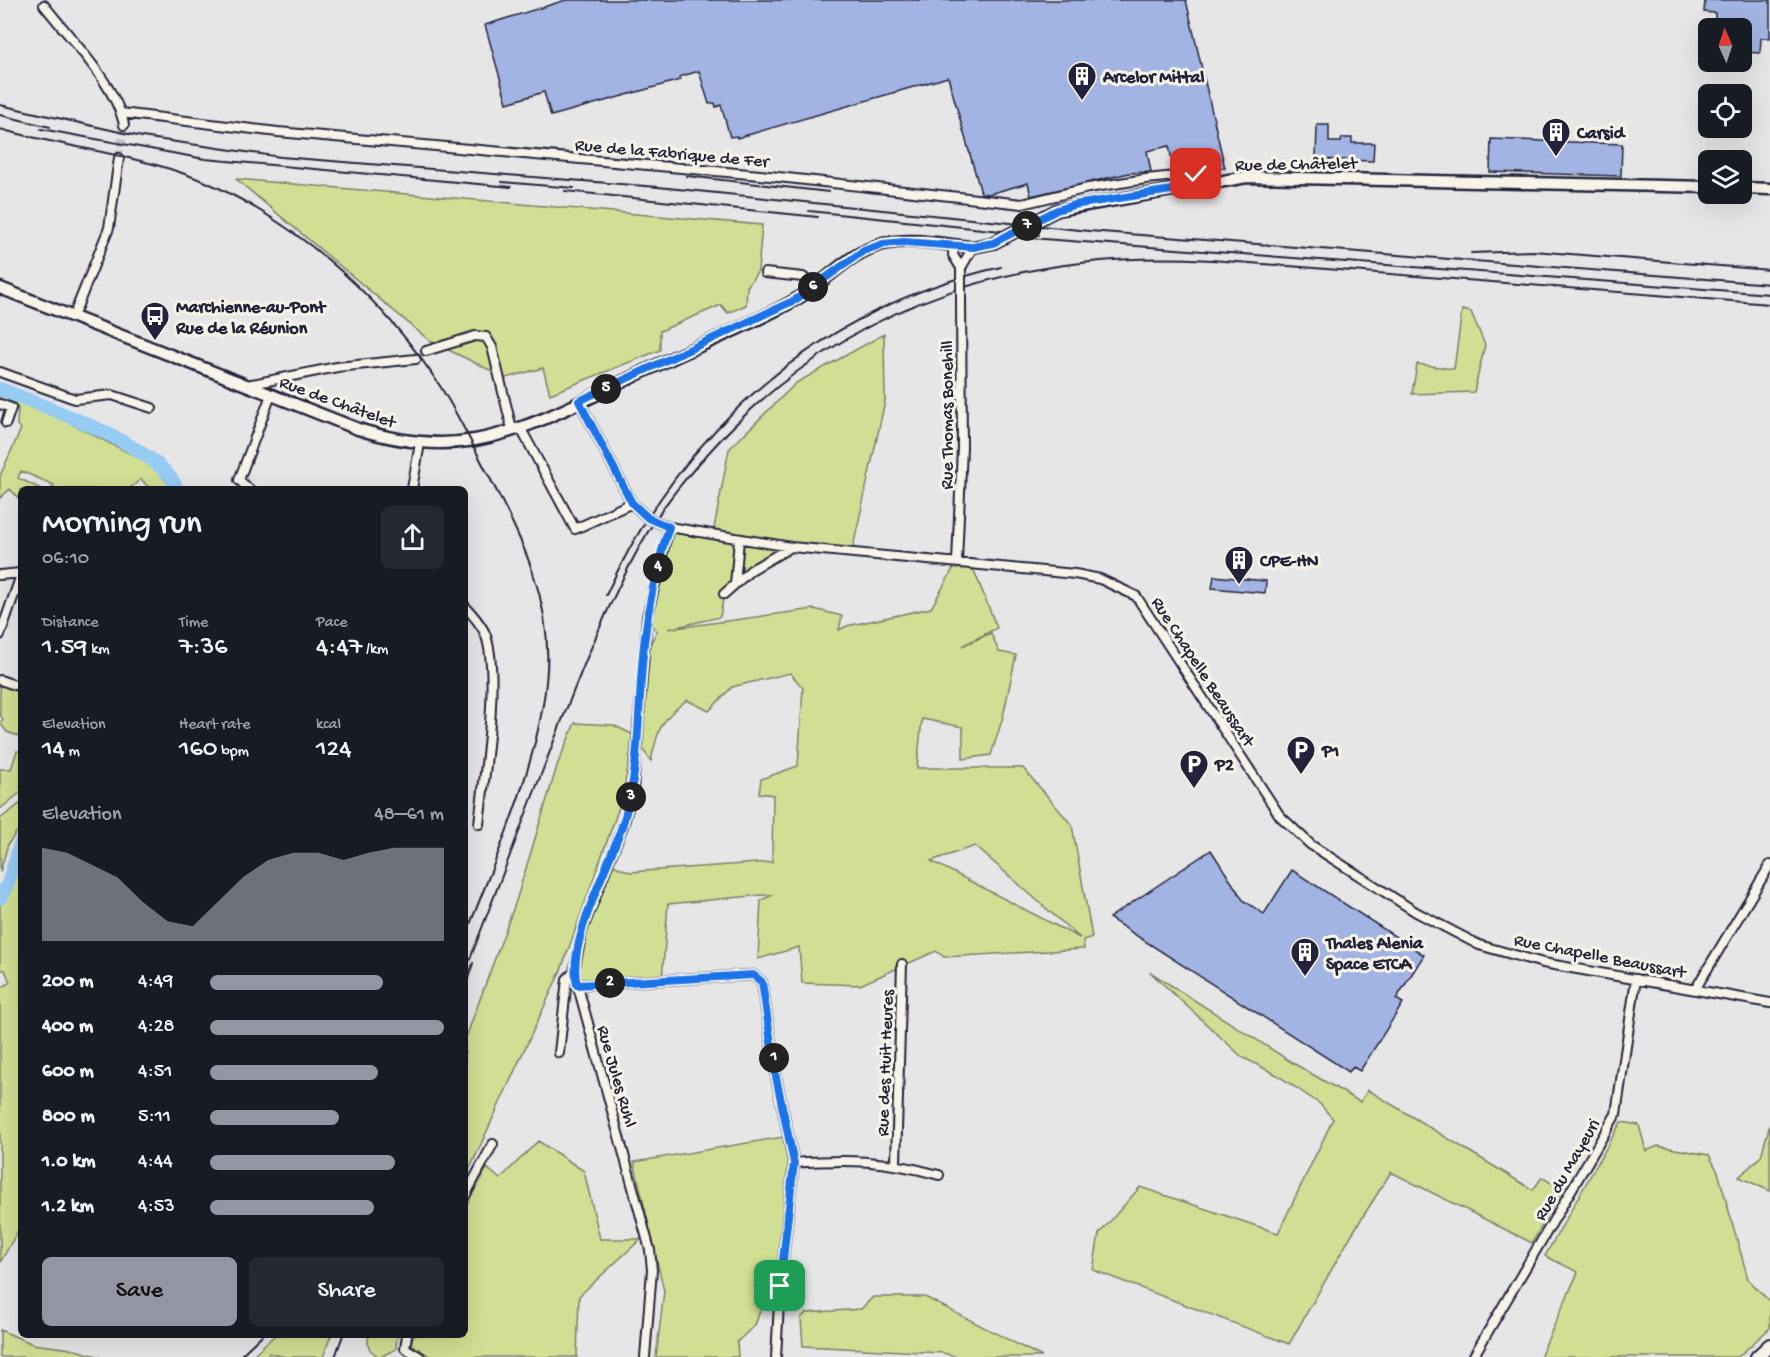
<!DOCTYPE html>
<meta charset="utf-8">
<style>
:root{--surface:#171b24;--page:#242831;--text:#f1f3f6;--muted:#9ea1a6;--accent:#9495a2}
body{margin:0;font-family:"Gochi Hand",sans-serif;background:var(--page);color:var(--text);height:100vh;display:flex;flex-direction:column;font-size:22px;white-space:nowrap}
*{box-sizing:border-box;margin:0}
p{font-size:20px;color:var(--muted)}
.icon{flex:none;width:33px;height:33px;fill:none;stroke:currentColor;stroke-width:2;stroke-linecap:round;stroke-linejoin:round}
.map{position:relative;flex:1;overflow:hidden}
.sheet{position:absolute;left:18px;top:486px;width:450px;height:852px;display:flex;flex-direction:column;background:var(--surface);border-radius:9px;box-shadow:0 6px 24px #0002}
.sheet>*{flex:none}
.needle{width:39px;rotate:357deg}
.buttons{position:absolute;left:1698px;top:18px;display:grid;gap:12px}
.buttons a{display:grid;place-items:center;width:54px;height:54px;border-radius:9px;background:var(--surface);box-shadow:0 6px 24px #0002;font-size:30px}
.pin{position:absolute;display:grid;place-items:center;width:51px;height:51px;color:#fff;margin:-26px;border-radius:12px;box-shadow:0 3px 9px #0006}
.km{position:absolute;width:30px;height:30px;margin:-15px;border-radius:50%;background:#222;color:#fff;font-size:16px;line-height:30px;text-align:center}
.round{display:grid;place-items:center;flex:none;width:63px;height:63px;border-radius:9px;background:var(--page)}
.headline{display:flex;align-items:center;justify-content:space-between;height:102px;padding:0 24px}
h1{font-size:33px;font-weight:600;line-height:45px}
.metrics{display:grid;grid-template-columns:repeat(3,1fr);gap:9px;height:102px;padding:6px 24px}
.metrics div{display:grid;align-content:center}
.metrics b{font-size:26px;font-weight:600}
.metrics small{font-size:16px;font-weight:400}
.metrics p{font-size:16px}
.chart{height:168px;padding:12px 24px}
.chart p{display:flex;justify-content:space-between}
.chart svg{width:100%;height:108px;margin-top:6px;fill:var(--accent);opacity:.7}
.cta{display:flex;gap:12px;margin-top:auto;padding:12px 24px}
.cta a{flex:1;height:69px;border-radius:9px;background:var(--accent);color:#111;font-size:24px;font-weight:600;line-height:69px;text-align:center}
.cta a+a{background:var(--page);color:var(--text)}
ul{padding:0 24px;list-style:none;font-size:20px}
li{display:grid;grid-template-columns:96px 72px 1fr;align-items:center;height:45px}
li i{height:15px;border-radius:8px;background:var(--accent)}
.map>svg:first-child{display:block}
.green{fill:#d0df93;stroke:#798067;stroke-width:1.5;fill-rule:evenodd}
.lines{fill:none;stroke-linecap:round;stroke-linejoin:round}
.river{stroke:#96cbf4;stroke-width:14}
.building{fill:#a2b4e3;stroke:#22223b;stroke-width:1.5}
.street-tunnel{stroke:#bfbfc5;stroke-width:8;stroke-dasharray:8 4;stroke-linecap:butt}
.street-casing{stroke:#22223b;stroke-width:12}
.secondary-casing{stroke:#22223b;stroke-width:15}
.primary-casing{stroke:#22223b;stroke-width:16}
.street{stroke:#f7f3e8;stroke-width:8}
.secondary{stroke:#f7f3e8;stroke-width:10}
.primary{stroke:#f7f3e8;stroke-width:12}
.rail{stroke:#22223b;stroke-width:2}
.street-bridge-casing{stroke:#22223b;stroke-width:12;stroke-linecap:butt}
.secondary-bridge-casing{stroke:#22223b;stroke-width:15;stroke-linecap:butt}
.street-bridge{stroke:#f7f3e8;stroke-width:8}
.secondary-bridge{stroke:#f7f3e8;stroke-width:10}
.route-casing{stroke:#fff;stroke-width:12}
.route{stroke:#1a73e8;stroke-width:8}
.labels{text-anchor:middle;stroke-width:6;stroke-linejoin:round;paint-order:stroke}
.poi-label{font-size:18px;font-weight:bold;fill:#22223b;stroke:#f7f3e8;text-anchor:start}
.street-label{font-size:18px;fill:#22223b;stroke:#f7f3e8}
</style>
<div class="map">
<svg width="1770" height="1357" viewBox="0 0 1770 1357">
<rect width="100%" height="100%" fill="#e6e6e7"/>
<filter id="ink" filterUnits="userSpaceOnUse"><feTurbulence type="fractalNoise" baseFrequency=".0167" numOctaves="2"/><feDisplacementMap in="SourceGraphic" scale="12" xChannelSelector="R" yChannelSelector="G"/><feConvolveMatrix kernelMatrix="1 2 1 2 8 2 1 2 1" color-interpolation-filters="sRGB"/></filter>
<g filter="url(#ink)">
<!-- green -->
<path class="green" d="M 236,179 L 762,225 L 758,271 L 747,287 L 746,305 L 728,313 L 721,305 L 660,331 L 660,350 L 550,394 L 543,368 L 506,378 L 430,341 Z
M 1462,310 L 1471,312 L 1485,345 L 1474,392 L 1412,394 L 1417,364 L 1454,369 Z
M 884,334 L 885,401 L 852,552 L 786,545 L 724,594 L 720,617 L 668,629 L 814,609 L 842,616 L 839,630 L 847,626 L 931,608 L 957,562 L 971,563 L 997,628 L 962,646 L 991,633 L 999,652 L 1016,655 L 1003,717 L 991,755 L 963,759 L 963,727 L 922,719 L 917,768 L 1023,768 L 1072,825 L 1092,937 L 1083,940 L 1084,949 L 944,957 L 936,951 L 860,985 L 802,983 L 799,947 L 758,959 L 761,900 L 773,895 L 762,895 L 668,904 L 662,980 L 577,985 L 584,926 L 613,865 L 630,872 L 772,862 L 773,795 L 759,793 L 761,779 L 798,766 L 803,688 L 790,673 L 732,687 L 709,711 L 687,700 C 660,720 658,729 651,761 L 643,750 L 647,650 L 657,631 L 646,621 L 669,527 L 713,534 L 729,449 L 796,383 ZM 975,846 L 1080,938 L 931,861 Z
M 0,394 L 58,417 L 157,467 L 168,479 L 171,489 L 150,489 L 141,479 L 129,489 L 51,489 L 54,485 L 21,471 L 18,478 L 41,489 L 21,489 L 21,501 L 10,489 L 0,498 L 0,476 L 21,429 L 17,425 L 18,408 L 15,403 L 0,399 Z
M 0,683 L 21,690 L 21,737 L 7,732 L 0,723 L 3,719 L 0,715 Z
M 575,723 L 613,725 L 634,735 L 622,799 L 561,970 L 465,1179 L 465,1040 L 516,901 L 558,763 Z
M 17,751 L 21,751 L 21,792 L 0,809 L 0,769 L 11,769 Z
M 21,803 L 21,826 L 8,844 L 0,872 L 0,819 Z
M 21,842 L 21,1225 L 0,1263 L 0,989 L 10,982 L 5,970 L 0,970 L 0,892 L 8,883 Z
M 1150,972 L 1293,1063 L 1360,1102 L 1368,1090 L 1533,1190 L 1542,1177 L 1562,1190 L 1532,1243 L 1391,1172 L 1352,1234 L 1289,1344 L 1093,1270 L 1099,1234 L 1140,1187 L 1278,1233 L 1333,1119 L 1320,1104 L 1277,1075 L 1242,1057 Z
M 1621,1122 L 1639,1125 L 1646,1151 L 1658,1146 L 1709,1155 L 1718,1172 L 1748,1279 L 1770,1302 L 1770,1328 L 1738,1357 L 1540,1357 L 1578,1272 L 1545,1256 Z
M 1770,1124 L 1770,1191 L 1739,1177 L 1761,1156 Z
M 783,1137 L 788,1163 L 778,1289 L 755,1287 L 766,1295 L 755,1325 L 737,1342 L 738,1357 L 656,1357 L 664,1291 L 634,1162 Z
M 538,1141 L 584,1171 L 600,1239 L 641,1239 L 579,1296 L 577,1357 L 431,1357 L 411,1344 L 413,1335 L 465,1335 L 465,1207 L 487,1168 L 500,1179 Z
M 873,1297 L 925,1297 L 1042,1357 L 958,1357 L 943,1353 L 803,1346 L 801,1318 L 806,1313 L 861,1309 Z
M 0,1330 L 33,1344 L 72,1349 L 101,1357 L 0,1357 Z
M 275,1335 L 331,1335 L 323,1357 L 286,1357 L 269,1353 L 267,1357 L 251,1357 Z
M 369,1335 L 397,1335 L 396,1349 L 380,1357 C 369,1351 366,1347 369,1335 Z"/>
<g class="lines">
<!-- river -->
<path class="river" d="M 0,389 C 41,405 164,448 177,489
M 0,898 L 8,883 L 21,842"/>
</g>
<!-- building -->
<path class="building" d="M 566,0 L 1186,0 L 1225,168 L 1174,170 L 1169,146 L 1147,151 L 1151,172 L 1129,173 L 1031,196 L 1028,183 L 989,194 L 981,193 L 948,77 L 737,138 L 737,136 L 730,137 L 721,105 L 716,107 L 715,103 L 709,104 L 699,71 L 679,77 L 680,80 L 551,116 L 544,92 L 507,103 L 485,25 Z
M 1705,0 L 1770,0 L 1770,38 L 1761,38 L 1760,53 L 1742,52 L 1742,28 L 1715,28 L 1715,13 L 1704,12 Z
M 1317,125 L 1329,125 L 1329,142 L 1341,142 L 1342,138 L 1352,138 L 1352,143 L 1374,143 L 1373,161 L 1316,159 Z
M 1491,139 L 1622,144 L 1621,176 L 1490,172 Z
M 1214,576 L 1266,581 L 1265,593 L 1212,588 Z
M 1211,850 L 1243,900 L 1264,914 L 1292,870 L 1424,955 L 1396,999 L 1403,1003 L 1360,1071 L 1353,1067 L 1349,1072 L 1109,918 Z"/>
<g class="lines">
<!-- street-tunnel -->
<path class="street-tunnel" d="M 119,158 L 124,125"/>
<!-- street casing -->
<g class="street-casing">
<path id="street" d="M 44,5 C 69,37 116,85 124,125
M 121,113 L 278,132 L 760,175 L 1022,204 L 1088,188 L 1146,179 L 1196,174 L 1216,182
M 954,245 L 953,255 L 961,268 L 973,247
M 765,273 L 803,277 L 814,286
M 73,317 L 109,228 L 119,158
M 426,351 L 475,336 L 486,337 L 492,347 L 512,429
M 0,372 L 75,399 L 112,395 L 152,408
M 247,385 L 337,367 L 416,359
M 579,401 L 632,503 L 648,518 L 669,527 L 791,547 L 1075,574 L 1100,579 L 1136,596 L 1280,816 L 1311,845 L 1416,912 L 1479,945 L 1543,963 L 1770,1003
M 0,404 L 11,408 L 6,423
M 520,427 L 575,529 L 632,503
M 249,489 L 239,480 L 271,395
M 412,489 L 420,443
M 957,562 L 962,447 L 961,302
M 0,575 L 21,573
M 735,584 L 739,540
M 724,594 L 751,570 L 791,547
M 465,606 C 473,616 482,624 486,636 C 500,678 484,777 479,824
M 0,635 L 21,575
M 0,680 L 21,687
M 577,985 L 753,975 L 762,982 L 776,1077 L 794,1163 L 780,1286 L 776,1357
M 1696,988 L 1770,865
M 559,1053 L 567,979 L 574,972
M 794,1163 C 850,1159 885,1160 939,1175
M 896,1163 L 902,964
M 465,1196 L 493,1144
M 407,1335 L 405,1348 L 420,1357
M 645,1357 L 652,1270 L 650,1250 L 574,972 L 582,931 L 624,823 L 633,790 L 647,617 L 669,527
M 1473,1357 L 1616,1114 L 1636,979"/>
</g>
<!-- secondary casing -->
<g class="secondary-casing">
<path id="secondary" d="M 1742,188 L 1770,189
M 1057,210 L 1247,177 L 1708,187
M 0,288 L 358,429 C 396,441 435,447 475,440 C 536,429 595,394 651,368 C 699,345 749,326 795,300 C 826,283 847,253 883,244 C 911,237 944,245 973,247"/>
</g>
<!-- primary casing -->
<g class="primary-casing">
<path id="primary" d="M 1757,1357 L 1770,1345"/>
</g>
<!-- street -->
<use href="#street" class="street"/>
<!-- secondary -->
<use href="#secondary" class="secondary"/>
<!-- primary -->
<use href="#primary" class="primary"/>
<!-- rail -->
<path class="rail" d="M 0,105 L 142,137 L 281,157 L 658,187 L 1089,231 L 1770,284
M 0,115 L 50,127
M 0,129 C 74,150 151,155 221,189 C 309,233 387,304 440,386 C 459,416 474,448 491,480 C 523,542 551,598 547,670 C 542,756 496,857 465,937
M 41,129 L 205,159 L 511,187
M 687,176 L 829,192
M 502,182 L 574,188
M 565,191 L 818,217
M 809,211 L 1039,235
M 1030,238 L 1770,294
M 1471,253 L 1533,251 L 1770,270
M 606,595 C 683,428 820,308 1001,267
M 465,972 C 492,901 520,830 547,759 C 577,681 607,602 649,530 C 669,496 697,465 724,436 C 855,300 1025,249 1211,260 L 1770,304
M 465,988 L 473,963
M 239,1357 L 262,1335
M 335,1357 L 343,1335"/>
<!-- street-bridge casing -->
<g class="street-bridge-casing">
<path id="street-bridge" d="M 961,302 L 961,268"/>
</g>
<!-- secondary-bridge casing -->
<g class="secondary-bridge-casing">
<path id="secondary-bridge" d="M 973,247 L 993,243 L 1057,210"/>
</g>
<!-- street-bridge -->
<use href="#street-bridge" class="street-bridge"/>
<!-- secondary-bridge -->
<use href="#secondary-bridge" class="secondary-bridge"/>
</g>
</g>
<g class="lines" filter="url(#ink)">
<!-- route casing -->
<g class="route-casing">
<path id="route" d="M 780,1286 L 794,1163 L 776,1077 L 762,982 L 753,975 L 577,985 C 566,941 611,864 624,820 C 638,774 638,727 641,680 C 644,628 653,576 669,527 L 648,518 L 632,503 L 579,401 L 795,300 L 863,251 L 883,244 L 904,242 L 973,247 L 993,243 L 1057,210 L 1074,205 L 1217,183 L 1196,174"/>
</g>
<!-- route -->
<use href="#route" class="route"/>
</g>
<!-- icons -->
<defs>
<g id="building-pin" transform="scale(1.5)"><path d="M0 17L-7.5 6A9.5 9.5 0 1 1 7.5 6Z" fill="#22223b" stroke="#f7f3e8"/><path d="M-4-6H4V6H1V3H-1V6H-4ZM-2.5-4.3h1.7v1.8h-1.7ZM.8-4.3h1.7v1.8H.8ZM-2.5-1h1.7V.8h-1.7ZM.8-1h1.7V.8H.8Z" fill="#fff"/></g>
<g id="bus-pin" transform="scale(1.5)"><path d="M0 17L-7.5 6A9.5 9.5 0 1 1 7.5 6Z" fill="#22223b" stroke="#f7f3e8"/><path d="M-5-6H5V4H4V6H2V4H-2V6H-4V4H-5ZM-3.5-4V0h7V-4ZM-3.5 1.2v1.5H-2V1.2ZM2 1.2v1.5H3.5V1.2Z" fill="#fff"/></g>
<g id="parking-pin" transform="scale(1.5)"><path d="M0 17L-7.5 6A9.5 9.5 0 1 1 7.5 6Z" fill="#22223b" stroke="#f7f3e8"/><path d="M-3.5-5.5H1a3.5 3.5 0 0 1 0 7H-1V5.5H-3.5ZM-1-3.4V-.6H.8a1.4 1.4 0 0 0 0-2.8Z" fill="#fff"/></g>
</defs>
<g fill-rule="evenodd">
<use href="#building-pin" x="1082" y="76"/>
<use href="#building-pin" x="1556" y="132"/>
<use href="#bus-pin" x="155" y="316"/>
<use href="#building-pin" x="1239" y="560"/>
<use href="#parking-pin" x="1301" y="750"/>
<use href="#parking-pin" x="1194" y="764"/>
<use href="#building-pin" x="1305" y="952"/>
</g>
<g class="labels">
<!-- poi labels -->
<g class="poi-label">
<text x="1103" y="82">Arcelor Mittal</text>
<text x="1577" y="138">Carsid</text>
<text x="176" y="312">Marchienne-au-Pont<tspan x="176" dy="21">Rue de la Réunion</tspan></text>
<text x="1260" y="566">CPE-HN</text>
<text x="1322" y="756">P1</text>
<text x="1215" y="770">P2</text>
<text x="1326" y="948">Thales Alenia<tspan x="1326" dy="21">Space ETCA</tspan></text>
</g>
<!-- street labels -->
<g class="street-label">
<text transform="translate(672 152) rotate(5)" y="6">Rue de la Fabrique de Fer</text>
<text transform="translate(1296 163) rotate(-1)" y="6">Rue de Châtelet</text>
<text transform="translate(338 401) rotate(20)" y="6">Rue de Châtelet</text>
<text transform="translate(946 415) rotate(-90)" y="6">Rue Thomas Bonehill</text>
<text transform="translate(1204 671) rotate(57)" y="6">Rue Chapelle Beaussart</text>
<text transform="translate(1600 955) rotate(11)" y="6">Rue Chapelle Beaussart</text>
<text transform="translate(884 1063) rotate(-88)" y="6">Rue des Huit Heures</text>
<text transform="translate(618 1076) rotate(74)" y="6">Rue Jules Ruhl</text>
<text transform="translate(1566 1169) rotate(-60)" y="6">Rue du Mayeuri</text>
</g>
</g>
</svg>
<div class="buttons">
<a><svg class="needle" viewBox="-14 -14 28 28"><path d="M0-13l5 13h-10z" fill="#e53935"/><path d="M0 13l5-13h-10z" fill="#9ea1a6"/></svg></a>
<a><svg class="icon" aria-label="locate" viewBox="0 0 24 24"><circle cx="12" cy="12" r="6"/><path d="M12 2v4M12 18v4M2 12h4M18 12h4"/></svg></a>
<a><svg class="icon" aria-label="layers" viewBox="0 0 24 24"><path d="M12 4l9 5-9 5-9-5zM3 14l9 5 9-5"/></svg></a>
</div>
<div class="pin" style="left:780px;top:1286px;background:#1e9e55"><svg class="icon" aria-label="arrive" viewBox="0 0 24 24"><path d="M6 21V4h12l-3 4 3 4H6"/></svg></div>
<div class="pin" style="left:1196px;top:174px;background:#d93025"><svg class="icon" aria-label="check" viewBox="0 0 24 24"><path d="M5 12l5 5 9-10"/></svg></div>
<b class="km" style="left:774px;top:1058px">1</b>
<b class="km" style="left:610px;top:983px">2</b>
<b class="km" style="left:631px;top:797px">3</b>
<b class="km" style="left:658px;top:568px">4</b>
<b class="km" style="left:606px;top:389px">5</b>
<b class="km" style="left:813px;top:287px">6</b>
<b class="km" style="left:1027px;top:226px">7</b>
<section class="sheet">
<div class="headline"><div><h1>Morning run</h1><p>06:10</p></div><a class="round"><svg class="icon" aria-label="share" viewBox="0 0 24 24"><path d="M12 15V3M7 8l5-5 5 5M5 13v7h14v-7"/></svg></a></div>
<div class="metrics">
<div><p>Distance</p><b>1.59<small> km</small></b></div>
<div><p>Time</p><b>7:36</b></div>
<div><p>Pace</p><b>4:47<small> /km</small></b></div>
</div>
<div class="metrics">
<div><p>Elevation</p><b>14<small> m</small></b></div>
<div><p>Heart rate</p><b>160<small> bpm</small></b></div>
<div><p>kcal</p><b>124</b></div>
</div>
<div class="chart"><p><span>Elevation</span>48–61 m</p>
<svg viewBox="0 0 160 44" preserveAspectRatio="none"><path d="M0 44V6L10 8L20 13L30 18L40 28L50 36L60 38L70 28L80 18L90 11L100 8L110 8L120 11L130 8L140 6L150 6L160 6V44z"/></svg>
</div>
<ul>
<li><b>200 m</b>4:49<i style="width:74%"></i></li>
<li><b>400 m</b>4:28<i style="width:100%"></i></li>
<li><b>600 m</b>4:51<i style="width:72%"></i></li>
<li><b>800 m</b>5:11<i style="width:55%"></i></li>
<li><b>1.0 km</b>4:44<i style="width:79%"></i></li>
<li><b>1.2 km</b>4:53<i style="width:70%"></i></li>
</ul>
<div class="cta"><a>Save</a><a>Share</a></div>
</section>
</div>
